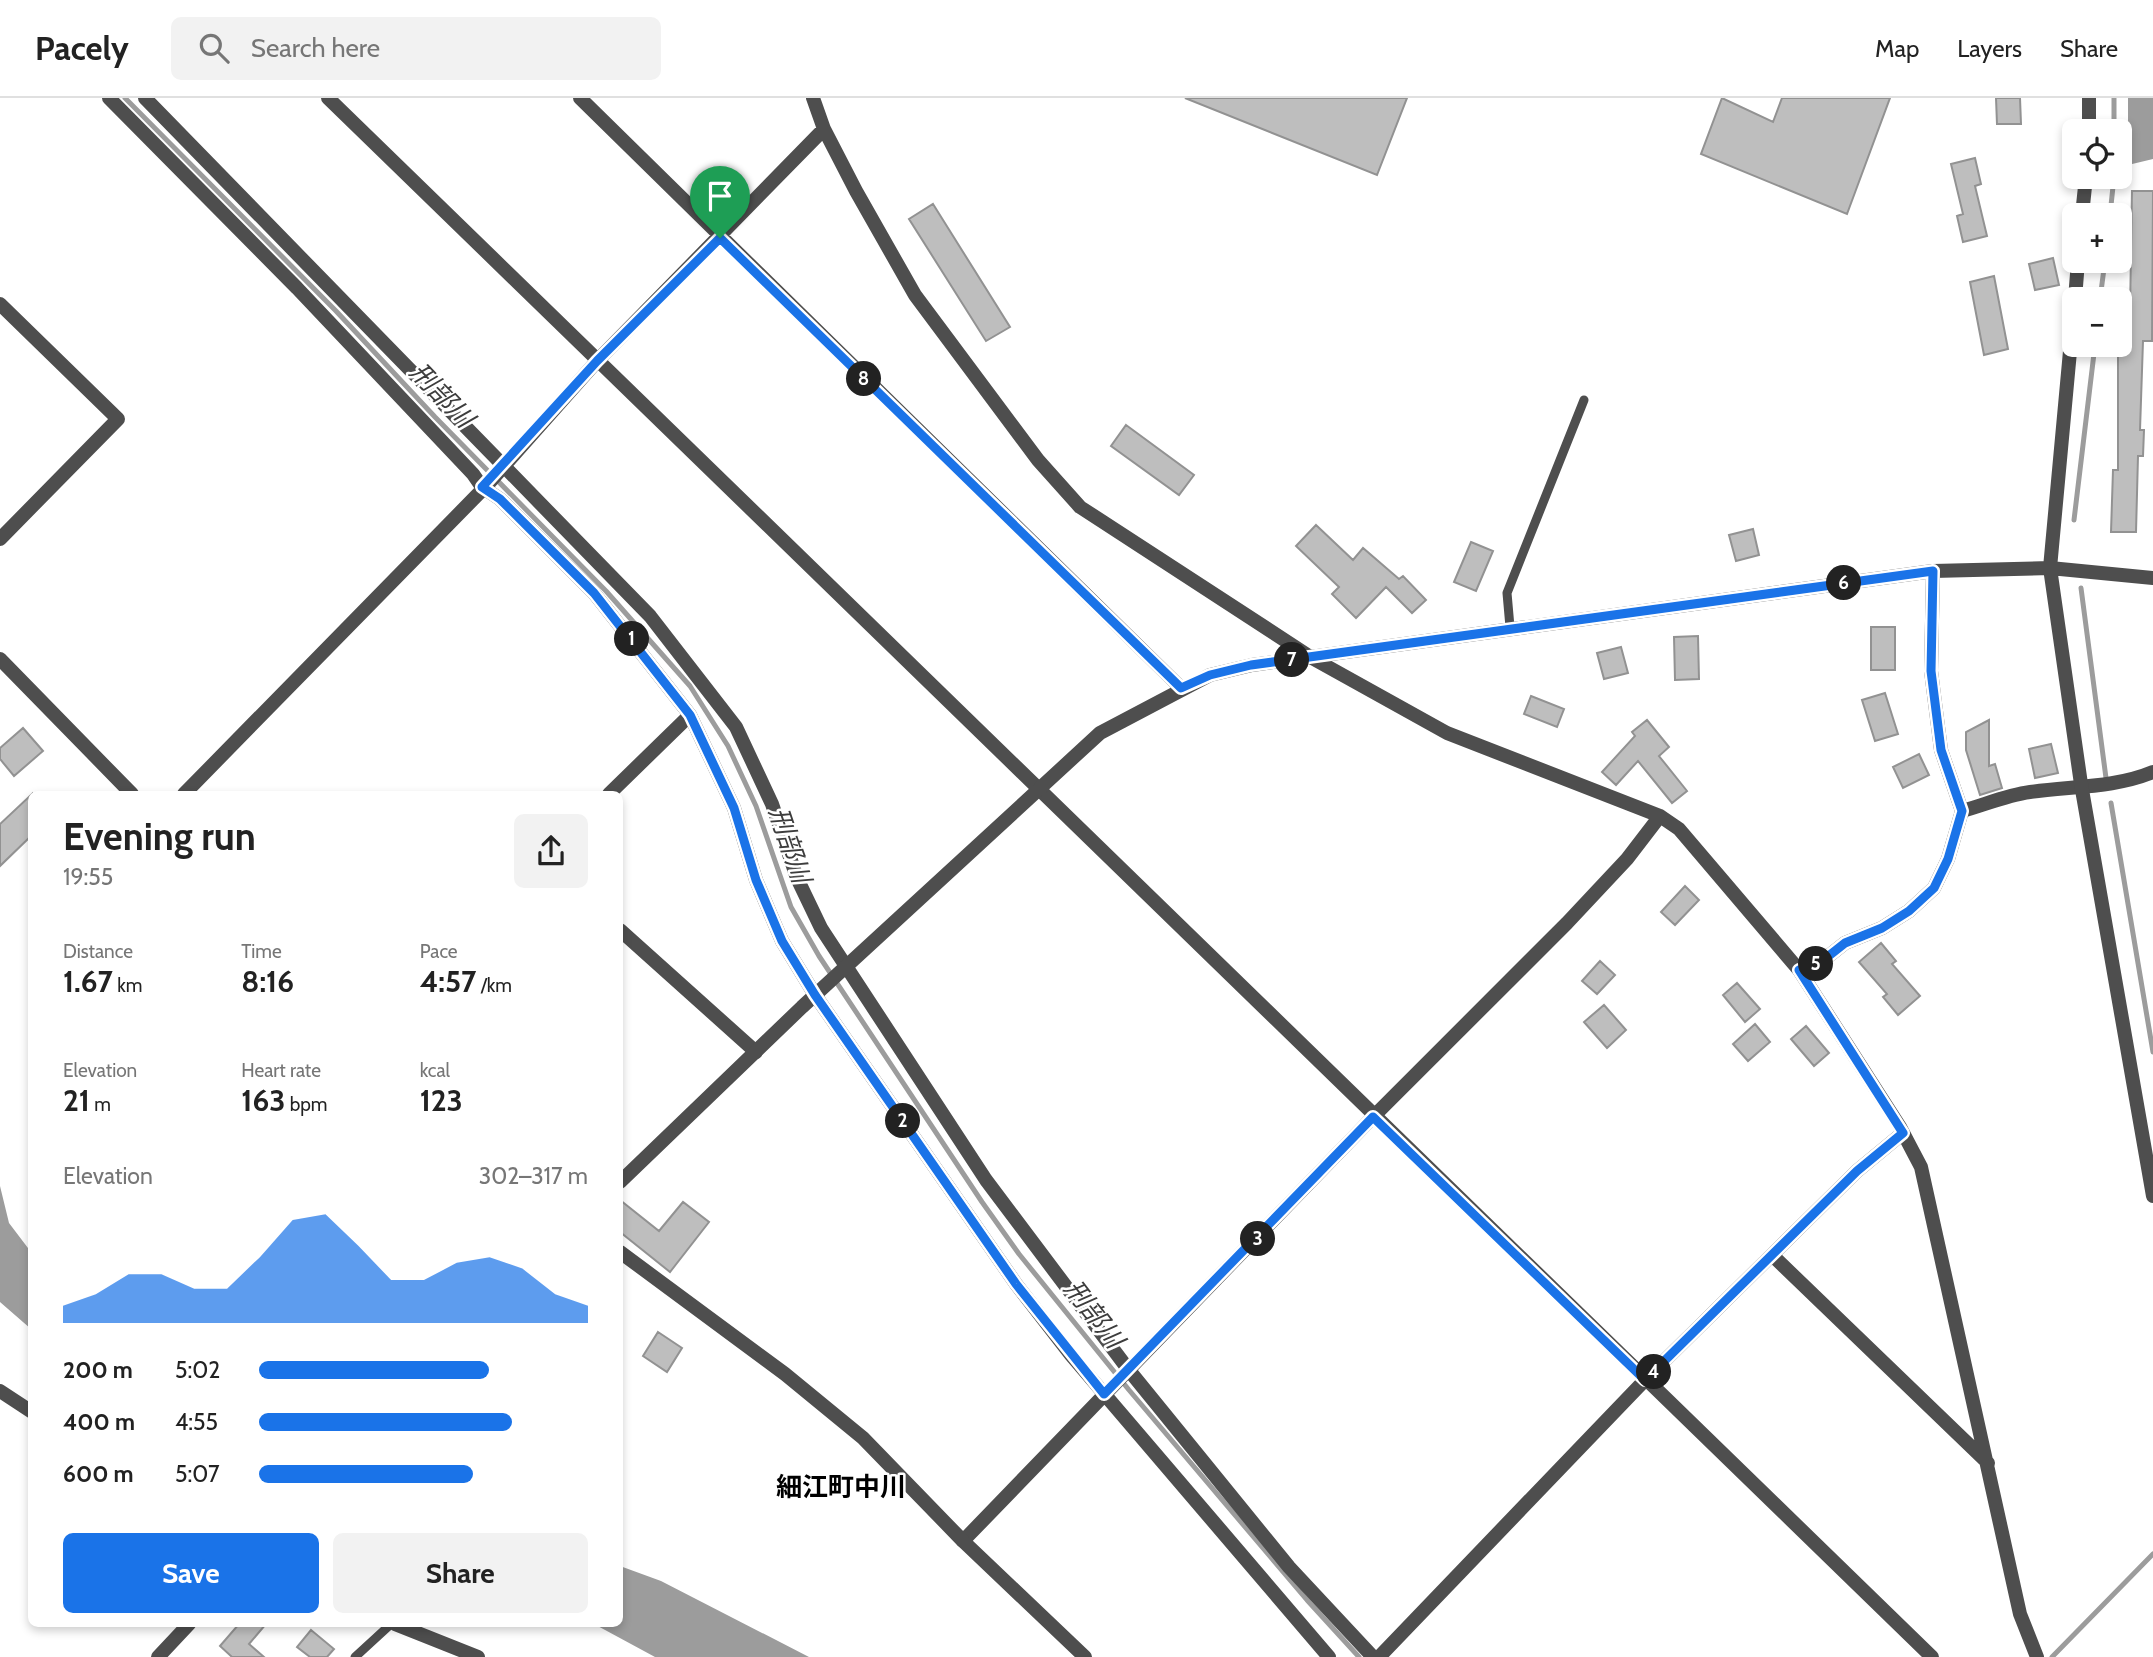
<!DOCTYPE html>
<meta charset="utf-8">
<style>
:root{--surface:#fff;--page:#f2f2f2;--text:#222;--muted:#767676;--line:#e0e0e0;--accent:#1a73e8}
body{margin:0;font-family:Cabin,"Noto Sans JP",sans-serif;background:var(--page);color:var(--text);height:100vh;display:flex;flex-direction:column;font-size:26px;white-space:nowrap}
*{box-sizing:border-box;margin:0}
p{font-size:23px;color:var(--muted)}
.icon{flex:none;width:38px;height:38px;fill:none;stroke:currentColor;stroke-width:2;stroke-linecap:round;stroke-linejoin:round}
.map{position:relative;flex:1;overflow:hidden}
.drawer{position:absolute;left:28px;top:693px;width:595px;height:836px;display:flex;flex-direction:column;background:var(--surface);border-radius:10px;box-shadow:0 4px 10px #0003}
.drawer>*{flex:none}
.controls{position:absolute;left:2062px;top:21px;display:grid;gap:14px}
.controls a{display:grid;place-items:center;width:70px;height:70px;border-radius:10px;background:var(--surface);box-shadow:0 4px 10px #0003;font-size:35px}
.pin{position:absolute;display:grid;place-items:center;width:60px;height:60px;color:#fff;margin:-72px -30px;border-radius:50% 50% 50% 0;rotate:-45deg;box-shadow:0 0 7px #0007}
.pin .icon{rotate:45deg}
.km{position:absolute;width:35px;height:35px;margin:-18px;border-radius:50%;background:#222;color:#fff;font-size:19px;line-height:35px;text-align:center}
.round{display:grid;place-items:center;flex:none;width:74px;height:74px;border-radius:10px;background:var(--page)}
.headline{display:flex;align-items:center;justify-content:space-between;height:119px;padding:0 35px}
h1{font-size:38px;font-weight:700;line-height:52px}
.stats{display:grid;grid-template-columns:repeat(3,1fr);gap:10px;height:119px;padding:7px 35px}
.stats div{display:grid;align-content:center}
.stats b{font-size:30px;font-weight:700}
.stats small{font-size:19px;font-weight:400}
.stats p{font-size:19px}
.chart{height:196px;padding:14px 35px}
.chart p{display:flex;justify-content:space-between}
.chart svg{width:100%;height:126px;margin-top:7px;fill:var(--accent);opacity:.7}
.button{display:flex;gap:14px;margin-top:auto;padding:14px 35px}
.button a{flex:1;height:80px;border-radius:10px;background:var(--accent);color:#fff;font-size:28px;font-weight:700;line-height:80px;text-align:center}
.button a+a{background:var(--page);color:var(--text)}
ul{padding:0 35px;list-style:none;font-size:23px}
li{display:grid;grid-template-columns:112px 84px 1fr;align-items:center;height:52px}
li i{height:18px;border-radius:9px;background:var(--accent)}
header{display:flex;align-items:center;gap:42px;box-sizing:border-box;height:98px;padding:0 35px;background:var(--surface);border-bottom:2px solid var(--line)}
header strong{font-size:33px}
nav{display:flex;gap:38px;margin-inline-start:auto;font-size:24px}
.search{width:490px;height:63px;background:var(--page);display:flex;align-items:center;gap:18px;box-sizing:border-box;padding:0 24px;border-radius:10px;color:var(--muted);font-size:26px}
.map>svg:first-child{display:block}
.water{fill:#9c9c9c}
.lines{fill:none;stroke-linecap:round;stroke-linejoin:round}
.stream{stroke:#9c9c9c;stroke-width:5}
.building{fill:#bebebe;stroke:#929292;stroke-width:2}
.service{stroke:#4e4e4e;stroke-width:9}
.minor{stroke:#4e4e4e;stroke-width:14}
.tertiary{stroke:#4e4e4e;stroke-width:14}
.route-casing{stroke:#fff;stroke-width:14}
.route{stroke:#1a73e8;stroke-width:9}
.labels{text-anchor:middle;stroke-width:5;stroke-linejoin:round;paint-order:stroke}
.water-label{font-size:26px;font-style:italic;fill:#3d3d3d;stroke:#fff}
.neighbourhood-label{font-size:26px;font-weight:bold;fill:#000;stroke:#fff}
</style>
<header>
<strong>Pacely</strong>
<div class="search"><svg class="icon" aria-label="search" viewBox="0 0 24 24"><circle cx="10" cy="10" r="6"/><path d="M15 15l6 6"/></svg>Search here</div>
<nav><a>Map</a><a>Layers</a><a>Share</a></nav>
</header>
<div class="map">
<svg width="2153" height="1559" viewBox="0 0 2153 1559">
<rect width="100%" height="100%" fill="#fff"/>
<!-- water -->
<path class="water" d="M 2128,0 L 2153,0 L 2153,61 L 2128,67 Z
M 0,1088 L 9,1125 L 31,1154 L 31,1231 L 0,1204 Z
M 620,1468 L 661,1483 L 809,1559 L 655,1559 L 594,1526 L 620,1526 Z"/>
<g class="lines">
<!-- stream -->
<path class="stream" d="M 125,0 L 336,213 L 435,319 L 606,493 L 690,588 L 728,648 L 756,708 L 791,809 L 819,858 L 982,1104 L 1019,1156 L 1129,1292 L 1307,1502 L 1359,1559
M 2114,0 L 2114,33
M 2110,117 L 2114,79
M 2100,201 L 2105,163
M 2074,422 L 2095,247
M 2081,490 L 2106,680
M 2111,705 L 2153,954
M 2052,1559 L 2153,1456"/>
</g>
<!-- building -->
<path class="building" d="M 1185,0 L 1407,0 L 1377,77 Z
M 1722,0 L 1773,24 L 1782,0 L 1890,0 L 1847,116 L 1701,56 Z
M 1996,0 L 2020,0 L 2021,26 L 1997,26 Z
M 1975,60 L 1981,86 L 1975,88 L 1987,138 L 1963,144 L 1957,118 L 1963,116 L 1951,66 Z
M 2132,93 L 2153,93 L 2152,243 L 2143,243 L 2140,332 L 2144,332 L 2143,358 L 2138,358 L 2136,434 L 2111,434 L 2113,372 L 2118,372 L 2118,252 L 2127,253 L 2128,215 L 2130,215 Z
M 933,106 L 1010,229 L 986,243 L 909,121 Z
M 2053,160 L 2059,187 L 2035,192 L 2029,166 Z
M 1994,178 L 2008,251 L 1984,257 L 1970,184 Z
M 1126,327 L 1194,377 L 1179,397 L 1111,348 Z
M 1316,427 L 1353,462 L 1363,450 L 1399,481 L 1403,478 L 1426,502 L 1412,515 L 1386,489 L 1356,520 L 1332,496 L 1339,489 L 1296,448 Z
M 1753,431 L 1759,457 L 1736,463 L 1729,437 Z
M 1471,444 L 1493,453 L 1476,493 L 1454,484 Z
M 1871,529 L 1895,529 L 1895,572 L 1871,572 Z
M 1698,538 L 1699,581 L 1675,582 L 1674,539 Z
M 1621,549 L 1628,575 L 1604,581 L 1597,555 Z
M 1885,595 L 1898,636 L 1875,643 L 1862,602 Z
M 1531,598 L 1564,611 L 1557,629 L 1524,616 Z
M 1647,622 L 1669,649 L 1659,658 L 1687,693 L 1672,705 L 1638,663 L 1616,687 L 1602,674 L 1635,638 L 1632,634 Z
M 1989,622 L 1989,668 L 1995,666 L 2002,690 L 1980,697 L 1966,652 L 1966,634 Z
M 23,630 L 43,653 L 14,678 L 0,661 L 0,650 Z
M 2051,646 L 2058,675 L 2035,680 L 2029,651 Z
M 1919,656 L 1929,677 L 1903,690 L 1893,669 Z
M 32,696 L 32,737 L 0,768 L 0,726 Z
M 1685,788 L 1699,802 L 1675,827 L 1661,814 Z
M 1881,845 L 1896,863 L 1892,866 L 1920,898 L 1898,917 L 1883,899 L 1887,896 L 1859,864 Z
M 1600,863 L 1615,877 L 1597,896 L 1582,883 Z
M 1737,885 L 1760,911 L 1745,924 L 1723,897 Z
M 1604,907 L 1626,932 L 1607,950 L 1584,924 Z
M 1755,926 L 1770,944 L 1748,963 L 1733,946 Z
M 1806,928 L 1829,955 L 1814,968 L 1791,941 Z
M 620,1102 L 659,1133 L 683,1104 L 709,1124 L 670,1174 L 620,1134 Z
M 658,1234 L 682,1250 L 667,1274 L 643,1258 Z
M 239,1526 L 266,1526 L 249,1546 L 264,1559 L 232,1559 L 220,1548 Z
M 311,1532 L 334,1551 L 327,1559 L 310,1559 L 297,1549 Z"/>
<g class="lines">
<!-- service -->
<path class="service" d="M 1510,529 L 1507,495 L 1584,302
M 355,1559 L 391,1526"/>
<!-- minor -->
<path class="minor" d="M 109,0 L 297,190 L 473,376 L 482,389 L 500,401 L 594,495 L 690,617 L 734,710 L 756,782 L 782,843 L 815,897 L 1016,1186 L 1071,1257 L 1329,1559
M 145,0 L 650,518 L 736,629 L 772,706 L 797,780 L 821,830 L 986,1082 L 1128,1271 L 1289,1469 L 1373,1559
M 328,0 L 1932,1559
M 580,0 L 1181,590
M 813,0 L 824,31 L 856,93 L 915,197 L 1038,362 L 1080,409 L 1312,560 L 1447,635 L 1660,718 L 1679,731 L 1799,872
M 0,206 L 118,321 L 0,441
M 1933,473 L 1931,573 L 1934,597 L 1941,652 L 1962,713 L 1948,761 L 1934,790 L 1909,813 L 1882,830 L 1845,845 L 1821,864 L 1799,872 L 1900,1029 L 1921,1069 L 2020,1516 L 2037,1559
M 184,696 L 489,385 L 597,263 L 824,31
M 609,696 L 690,617
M 1962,713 C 1984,707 2007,697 2030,694 C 2071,688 2115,690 2153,674
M 620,832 L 756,954
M 1772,1157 L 1988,1365
M 0,1293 L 32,1314
M 963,1443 L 1373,1019 L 1567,825 L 1627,761 L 1660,718
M 1379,1559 L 1645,1282 L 1857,1073 L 1903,1035"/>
<!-- tertiary -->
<path class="tertiary" d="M 2089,0 L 2089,33
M 2082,117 L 2086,79
M 2075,201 L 2078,163
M 2074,210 L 2050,470 L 2081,686 L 2153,1098
M 0,561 L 132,696
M 620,1084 L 802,909 L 1100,635 L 1210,577 L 1252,567 L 1933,473 L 2050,470 L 2153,480
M 620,1154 L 785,1276 L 863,1340 L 963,1443 L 1085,1559
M 395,1526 L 478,1559
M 158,1559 L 189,1526"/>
</g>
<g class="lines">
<!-- route casing -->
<g class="route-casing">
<path id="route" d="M 720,140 L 1181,590 L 1210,577 L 1251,567 L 1933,473 L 1931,573 L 1941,652 L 1962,713 L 1948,761 L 1934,790 L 1909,813 L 1882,830 L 1845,845 L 1821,864 L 1799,872 L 1903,1035 L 1857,1073 L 1645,1282 L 1373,1019 L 1104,1296 L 1016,1186 L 815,897 L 782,843 L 756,782 L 734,710 L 690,617 L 594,495 L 500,401 L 482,389 L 597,263 Z"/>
</g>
<!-- route -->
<use href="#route" class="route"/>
</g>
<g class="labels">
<!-- water labels -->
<g class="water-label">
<text transform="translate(442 297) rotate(46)" y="9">刑部川</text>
<text transform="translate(790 747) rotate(71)" y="9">刑部川</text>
<text transform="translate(1094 1216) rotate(52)" y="9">刑部川</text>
</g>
<!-- neighbourhood labels -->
<g class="neighbourhood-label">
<text x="841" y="1398">細江町中川</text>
</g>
</g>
</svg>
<div class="controls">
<a><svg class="icon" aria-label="locate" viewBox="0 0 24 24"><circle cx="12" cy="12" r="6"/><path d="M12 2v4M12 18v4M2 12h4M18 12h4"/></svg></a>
<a>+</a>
<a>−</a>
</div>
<div class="pin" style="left:720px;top:140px;background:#1e9e55"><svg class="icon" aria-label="arrive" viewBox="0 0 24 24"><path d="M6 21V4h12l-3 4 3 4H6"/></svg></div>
<b class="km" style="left:632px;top:541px">1</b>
<b class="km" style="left:903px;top:1023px">2</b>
<b class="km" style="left:1258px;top:1141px">3</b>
<b class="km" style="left:1654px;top:1274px">4</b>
<b class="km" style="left:1816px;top:866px">5</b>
<b class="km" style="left:1844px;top:485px">6</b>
<b class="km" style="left:1292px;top:562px">7</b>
<b class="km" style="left:864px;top:281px">8</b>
<section class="drawer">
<div class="headline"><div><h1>Evening run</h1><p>19:55</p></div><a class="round"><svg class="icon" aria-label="share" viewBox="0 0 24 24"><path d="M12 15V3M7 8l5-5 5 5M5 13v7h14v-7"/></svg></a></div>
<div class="stats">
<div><p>Distance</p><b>1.67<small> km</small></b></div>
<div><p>Time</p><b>8:16</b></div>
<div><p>Pace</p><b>4:57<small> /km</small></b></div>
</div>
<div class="stats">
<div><p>Elevation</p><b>21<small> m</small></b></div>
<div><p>Heart rate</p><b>163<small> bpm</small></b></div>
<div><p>kcal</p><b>123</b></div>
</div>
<div class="chart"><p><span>Elevation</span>302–317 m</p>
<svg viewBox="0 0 160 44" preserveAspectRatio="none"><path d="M0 44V38L10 34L20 27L30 27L40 32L50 32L60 21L70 8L80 6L90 17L100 29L110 29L120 23L130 21L140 25L150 34L160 38V44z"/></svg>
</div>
<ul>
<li><b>200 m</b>5:02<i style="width:70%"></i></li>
<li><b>400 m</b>4:55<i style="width:77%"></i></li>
<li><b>600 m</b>5:07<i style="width:65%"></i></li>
</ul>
<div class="button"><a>Save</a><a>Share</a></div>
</section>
</div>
